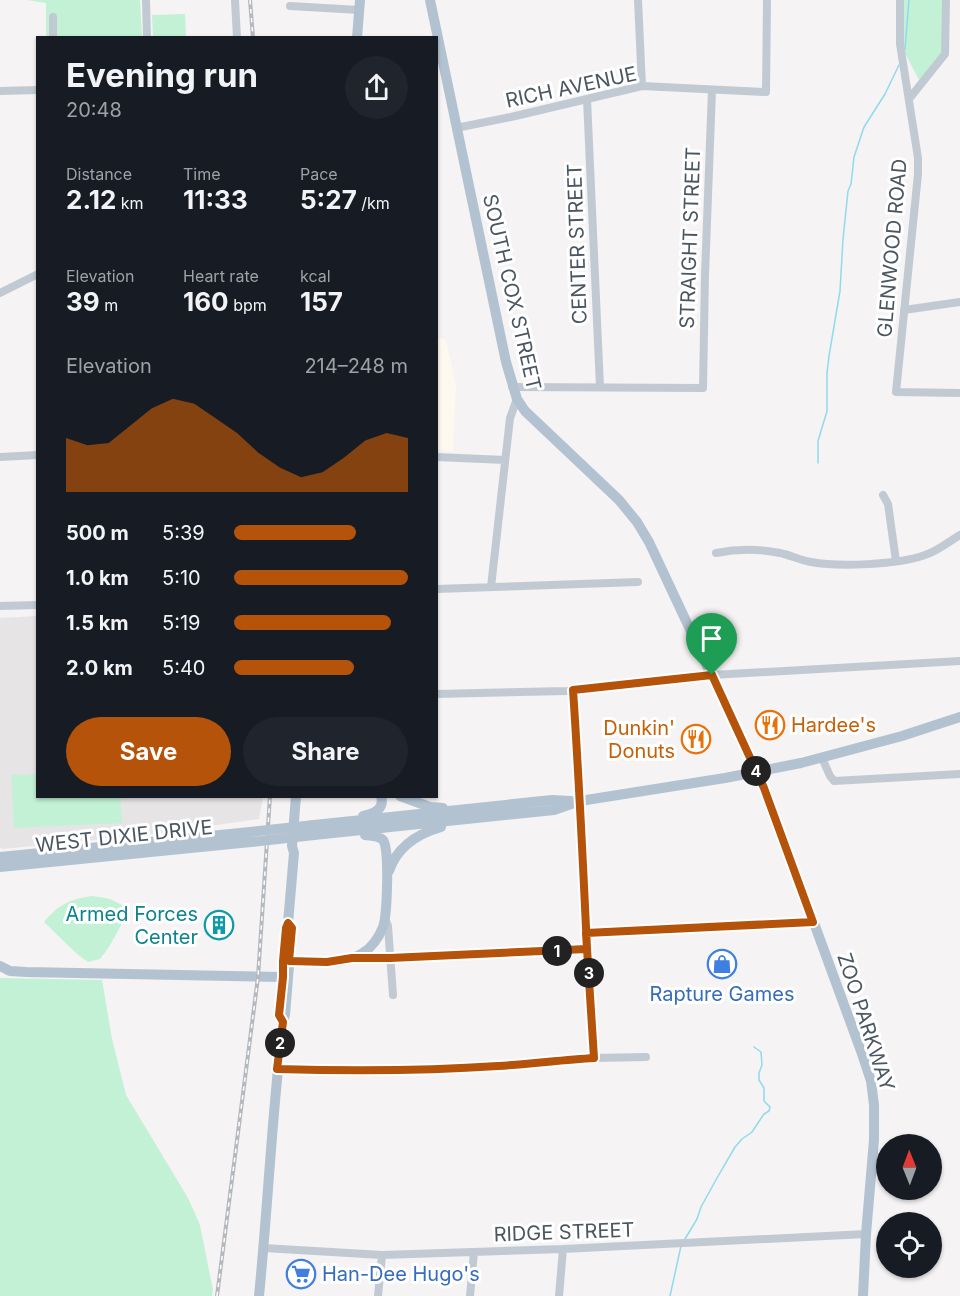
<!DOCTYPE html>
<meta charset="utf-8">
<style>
:root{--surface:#171b24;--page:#20242c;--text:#f1f3f6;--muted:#9ea1a6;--accent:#b45309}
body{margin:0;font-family:Inter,sans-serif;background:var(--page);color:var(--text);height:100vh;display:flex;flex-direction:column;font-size:22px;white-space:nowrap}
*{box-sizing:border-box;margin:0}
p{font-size:20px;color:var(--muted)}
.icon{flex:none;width:33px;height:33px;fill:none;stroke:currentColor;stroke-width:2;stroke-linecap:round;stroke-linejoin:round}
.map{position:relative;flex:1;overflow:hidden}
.drawer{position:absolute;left:36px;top:36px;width:402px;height:762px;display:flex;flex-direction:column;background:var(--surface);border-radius:0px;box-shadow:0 2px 4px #0004}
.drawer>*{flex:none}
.needle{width:39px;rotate:359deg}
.tools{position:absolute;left:876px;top:1134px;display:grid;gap:12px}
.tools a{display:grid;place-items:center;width:66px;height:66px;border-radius:50%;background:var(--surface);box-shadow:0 2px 4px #0004;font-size:30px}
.pin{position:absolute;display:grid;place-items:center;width:51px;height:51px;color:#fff;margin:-62px -26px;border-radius:50% 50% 50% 0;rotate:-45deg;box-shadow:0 0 6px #0007}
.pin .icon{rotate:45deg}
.km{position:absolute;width:30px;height:30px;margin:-15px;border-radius:50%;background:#222;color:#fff;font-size:16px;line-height:30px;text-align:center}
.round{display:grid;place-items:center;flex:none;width:63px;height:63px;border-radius:32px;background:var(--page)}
.headline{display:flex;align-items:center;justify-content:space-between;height:102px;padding:0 30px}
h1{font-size:33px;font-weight:700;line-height:45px}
.metrics{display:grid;grid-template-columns:repeat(3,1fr);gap:9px;height:102px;padding:6px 30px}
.metrics div{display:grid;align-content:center}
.metrics b{font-size:26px;font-weight:700}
.metrics small{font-size:16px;font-weight:400}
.metrics p{font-size:16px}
.chart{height:168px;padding:12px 30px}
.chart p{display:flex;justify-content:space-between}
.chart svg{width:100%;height:108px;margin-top:6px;fill:var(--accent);opacity:.7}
.cta{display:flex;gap:12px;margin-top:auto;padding:12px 30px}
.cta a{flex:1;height:69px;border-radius:36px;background:var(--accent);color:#fff;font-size:24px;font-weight:700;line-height:69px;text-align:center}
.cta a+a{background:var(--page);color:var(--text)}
ul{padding:0 30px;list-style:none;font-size:20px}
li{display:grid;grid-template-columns:96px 72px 1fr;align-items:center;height:45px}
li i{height:15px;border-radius:8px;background:var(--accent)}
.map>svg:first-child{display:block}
.commercial{fill:#fdf9ef}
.education{fill:#e6e4e5}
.green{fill:#c3f1d5}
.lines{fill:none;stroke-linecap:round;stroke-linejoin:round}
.stream{stroke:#90daee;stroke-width:1.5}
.minor{stroke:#c1cad2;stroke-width:8}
.major{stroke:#b3c2d1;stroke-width:10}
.rail-casing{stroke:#b5b8bd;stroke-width:4}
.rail{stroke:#fff;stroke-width:1.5;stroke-dasharray:4.5;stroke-linecap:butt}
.major-bridge{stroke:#b3c2d1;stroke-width:10}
.route-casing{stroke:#fff;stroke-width:12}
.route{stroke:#b45309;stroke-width:8}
.labels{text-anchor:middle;stroke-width:6;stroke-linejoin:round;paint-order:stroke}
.street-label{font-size:20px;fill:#4a5661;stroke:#fff}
.food-label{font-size:20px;fill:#c56008;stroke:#fff;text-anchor:start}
.culture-label{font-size:20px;fill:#0d838f;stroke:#fff;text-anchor:end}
.shop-label{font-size:20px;fill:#366cbe;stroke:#fff}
</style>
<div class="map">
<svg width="960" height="1296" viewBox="0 0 960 1296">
<rect width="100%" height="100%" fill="#f5f3f3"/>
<!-- commercial -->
<path class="commercial" d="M 437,337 L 446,340 L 456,385 L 453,451 L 437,450 Z"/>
<!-- education -->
<path class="education" d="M 37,616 L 38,796 L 263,797 L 259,819 L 144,835 L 2,849 L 0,847 L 0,618 Z"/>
<!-- green -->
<path class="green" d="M 27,0 L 140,0 L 142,37 L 46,37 L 46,3 Z
M 902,0 L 946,0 L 945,54 L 919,80 L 904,51 Z
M 185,14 L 186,37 L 153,37 L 152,15 Z
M 37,774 L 38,796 L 120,797 L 122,823 L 14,828 L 11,775 Z
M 93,896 L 110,899 L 130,909 L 109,947 L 100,959 L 88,962 L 76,953 L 44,922 C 59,904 70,899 93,896 Z
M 0,978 L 102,980 L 112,1039 L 126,1095 L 188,1198 L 200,1225 L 213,1290 L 212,1296 L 0,1296 Z"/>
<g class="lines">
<!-- stream -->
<path class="stream" d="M 905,49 L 909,0
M 818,463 L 818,441 L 827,411 L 827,373 L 829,356 L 840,291 L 843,239 L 848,191 L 851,184 L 854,157 L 864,127 L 885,94 L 899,65
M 685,1239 L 697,1219 L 701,1207 L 717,1178 L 735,1147 L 742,1139 L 752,1132 L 764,1114 L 769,1111 L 770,1107 L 764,1101 L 764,1088 L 759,1080 L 759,1073 L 762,1065 L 761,1052 L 754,1047
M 670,1296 L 681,1246"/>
<!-- minor -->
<path class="minor" d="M 146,0 L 147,38
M 235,0 L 237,38
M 638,0 L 642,86
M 900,0 L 900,44 L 918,158 L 918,174 L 896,392 L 960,393
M 290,6 L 359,10
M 53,17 L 53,38
M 0,91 L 38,90
M 587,99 L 600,387
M 909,99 L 945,54 L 946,0
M 456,128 L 511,117 L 642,86 L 766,92 L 767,0
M 0,293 L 38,274
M 904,310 L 960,302
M 512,387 L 703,388 L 705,275 L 712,90
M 0,457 L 38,455
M 436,457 L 505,460
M 883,495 L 888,504 L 896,561
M 716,553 C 736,549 760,549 780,553 C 790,555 800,560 811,562 C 838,567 898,565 925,555 C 938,551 948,542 960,535
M 491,587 L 510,418 L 517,399
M 436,589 L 638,582
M 0,606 L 38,605
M 573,690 C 581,813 586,936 594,1058
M 436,694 L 567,691 L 712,675 L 960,661
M 822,758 L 830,776 L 834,781 L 960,774
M 385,918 L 388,926 L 393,995
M 586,933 L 813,922
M 354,958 L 390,958 L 587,949
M 277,1069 L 362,1071 L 409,1070 L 496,1066 L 594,1058 L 646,1057
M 264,1248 L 382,1255 L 563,1249 L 866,1234
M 378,1296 L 382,1255
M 470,1296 L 474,1252
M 559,1296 L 563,1249"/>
<!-- major -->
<path class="major" d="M 430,0 L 506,362 L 517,399 L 525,411 L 619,500 L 637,522 L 649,542 L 764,787 L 861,1051 L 871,1081 L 874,1105 L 874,1140 L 866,1234 L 863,1296
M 357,38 L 360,0
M 400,796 L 430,807 L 443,808
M 363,816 C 374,814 385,809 381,796
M 314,825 L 552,800 L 571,801
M 314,835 L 554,810 L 580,801 L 725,778 L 801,763 L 902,736 L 960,717
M 0,857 L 250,832
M 0,867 L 251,842
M 389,871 C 397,847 417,834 441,827
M 286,927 L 288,923 L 294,853 L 292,846 L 296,796
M 289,961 C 311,962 344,966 363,953 C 372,947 379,937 383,927 C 387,916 390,848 383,840 C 378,835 371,836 365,835
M 0,966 L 10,971 L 26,972 L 283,977
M 259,1296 C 268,1205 272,1113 283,1022 L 285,1015 L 292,928 L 288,923"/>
<!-- rail casing -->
<g class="rail-casing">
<path id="rail" d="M 250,0 L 253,38
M 217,1296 L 258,977 L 270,796"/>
</g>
<!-- rail -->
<use href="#rail" class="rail"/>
<!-- major-bridge -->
<path class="major-bridge" d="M 250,832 L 314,825
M 251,842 L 314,835"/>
</g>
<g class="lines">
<!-- route casing -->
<g class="route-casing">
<path id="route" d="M 712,675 L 573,690 C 579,777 583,863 587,949 L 390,958 L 352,958 L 327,962 L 289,961 L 292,928 L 288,923 L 286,928 L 283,961 L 283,977 L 279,1015 L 283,1022 L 277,1069 C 351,1071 424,1071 498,1066 C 530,1064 562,1060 594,1058 L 586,933 L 813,922 L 764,788 L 712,675"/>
</g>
<!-- route -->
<use href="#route" class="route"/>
</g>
<!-- icons -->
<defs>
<g id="restaurant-ring" transform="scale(1.5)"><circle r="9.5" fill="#fff" stroke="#e8710a" stroke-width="1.5"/><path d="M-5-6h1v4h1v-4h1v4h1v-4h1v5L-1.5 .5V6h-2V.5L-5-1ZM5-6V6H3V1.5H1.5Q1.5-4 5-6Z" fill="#e8710a"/></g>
<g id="building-ring" transform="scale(1.5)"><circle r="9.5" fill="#fff" stroke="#0f9aa8" stroke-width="1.5"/><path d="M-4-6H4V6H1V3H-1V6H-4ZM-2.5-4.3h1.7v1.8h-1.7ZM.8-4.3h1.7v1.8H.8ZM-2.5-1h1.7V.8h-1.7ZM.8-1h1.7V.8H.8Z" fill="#0f9aa8"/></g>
<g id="shop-ring" transform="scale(1.5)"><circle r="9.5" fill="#fff" stroke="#3f7fe0" stroke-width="1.5"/><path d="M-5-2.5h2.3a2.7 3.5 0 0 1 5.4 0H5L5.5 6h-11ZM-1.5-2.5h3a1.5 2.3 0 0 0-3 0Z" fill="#3f7fe0"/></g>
<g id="supermarket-ring" transform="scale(1.5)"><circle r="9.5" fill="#fff" stroke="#3f7fe0" stroke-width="1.5"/><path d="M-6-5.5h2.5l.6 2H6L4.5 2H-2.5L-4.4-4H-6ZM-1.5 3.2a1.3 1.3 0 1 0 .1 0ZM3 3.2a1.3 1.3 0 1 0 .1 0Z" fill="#3f7fe0"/></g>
</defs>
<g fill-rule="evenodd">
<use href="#restaurant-ring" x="770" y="725"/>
<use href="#restaurant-ring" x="696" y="739"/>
<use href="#building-ring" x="219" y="925"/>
<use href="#shop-ring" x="722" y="964"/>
<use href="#supermarket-ring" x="301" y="1274"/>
</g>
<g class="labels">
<!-- street labels -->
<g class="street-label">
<text transform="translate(571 87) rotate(-12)" y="7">RICH AVENUE</text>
<text transform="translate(690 238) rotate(-88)" y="7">STRAIGHT STREET</text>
<text transform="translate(577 244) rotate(-92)" y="7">CENTER STREET</text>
<text transform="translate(892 248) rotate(-85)" y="7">GLENWOOD ROAD</text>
<text transform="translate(512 292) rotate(77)" y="7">SOUTH COX STREET</text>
<text transform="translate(124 836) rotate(-6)" y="7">WEST DIXIE DRIVE</text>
<text transform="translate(866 1022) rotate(72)" y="7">ZOO PARKWAY</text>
<text transform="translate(564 1232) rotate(-2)" y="7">RIDGE STREET</text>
</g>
<!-- food labels -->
<g class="food-label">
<text x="791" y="732">Hardee's</text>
<text x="675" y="735" text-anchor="end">Dunkin'<tspan x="675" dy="23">Donuts</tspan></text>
</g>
<!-- culture labels -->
<g class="culture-label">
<text x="198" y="921">Armed Forces<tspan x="198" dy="23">Center</tspan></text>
</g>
<!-- shop labels -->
<g class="shop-label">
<text x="722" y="1001">Rapture Games</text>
<text x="322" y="1281" text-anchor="start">Han-Dee Hugo's</text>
</g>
</g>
</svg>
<div class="tools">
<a><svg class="needle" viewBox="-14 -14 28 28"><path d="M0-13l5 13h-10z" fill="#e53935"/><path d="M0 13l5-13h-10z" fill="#9ea1a6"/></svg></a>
<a><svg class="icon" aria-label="locate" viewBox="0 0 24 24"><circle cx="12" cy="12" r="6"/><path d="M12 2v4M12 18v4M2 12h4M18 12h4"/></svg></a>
</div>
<div class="pin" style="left:712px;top:675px;background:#1e9e55"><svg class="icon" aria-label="arrive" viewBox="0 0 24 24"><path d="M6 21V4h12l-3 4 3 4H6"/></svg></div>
<b class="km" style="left:557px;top:951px">1</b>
<b class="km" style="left:280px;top:1043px">2</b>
<b class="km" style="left:589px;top:973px">3</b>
<b class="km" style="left:756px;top:771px">4</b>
<section class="drawer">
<div class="headline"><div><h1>Evening run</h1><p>20:48</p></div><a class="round"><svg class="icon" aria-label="share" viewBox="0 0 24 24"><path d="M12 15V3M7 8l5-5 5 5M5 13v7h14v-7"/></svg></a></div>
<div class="metrics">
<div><p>Distance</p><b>2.12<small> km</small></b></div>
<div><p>Time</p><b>11:33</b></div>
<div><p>Pace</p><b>5:27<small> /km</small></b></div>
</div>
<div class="metrics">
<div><p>Elevation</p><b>39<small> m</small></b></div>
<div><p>Heart rate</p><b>160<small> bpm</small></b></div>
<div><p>kcal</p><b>157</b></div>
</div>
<div class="chart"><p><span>Elevation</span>214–248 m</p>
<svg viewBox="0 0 160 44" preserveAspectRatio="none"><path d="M0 44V22L10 25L20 24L30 17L40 10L50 6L60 8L70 14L80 20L90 28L100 34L110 38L120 36L130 30L140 23L150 20L160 22V44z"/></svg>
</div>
<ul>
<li><b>500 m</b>5:39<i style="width:70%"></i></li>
<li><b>1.0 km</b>5:10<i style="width:100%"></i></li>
<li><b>1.5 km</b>5:19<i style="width:90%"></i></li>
<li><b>2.0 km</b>5:40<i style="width:69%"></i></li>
</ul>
<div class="cta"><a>Save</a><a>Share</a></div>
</section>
</div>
